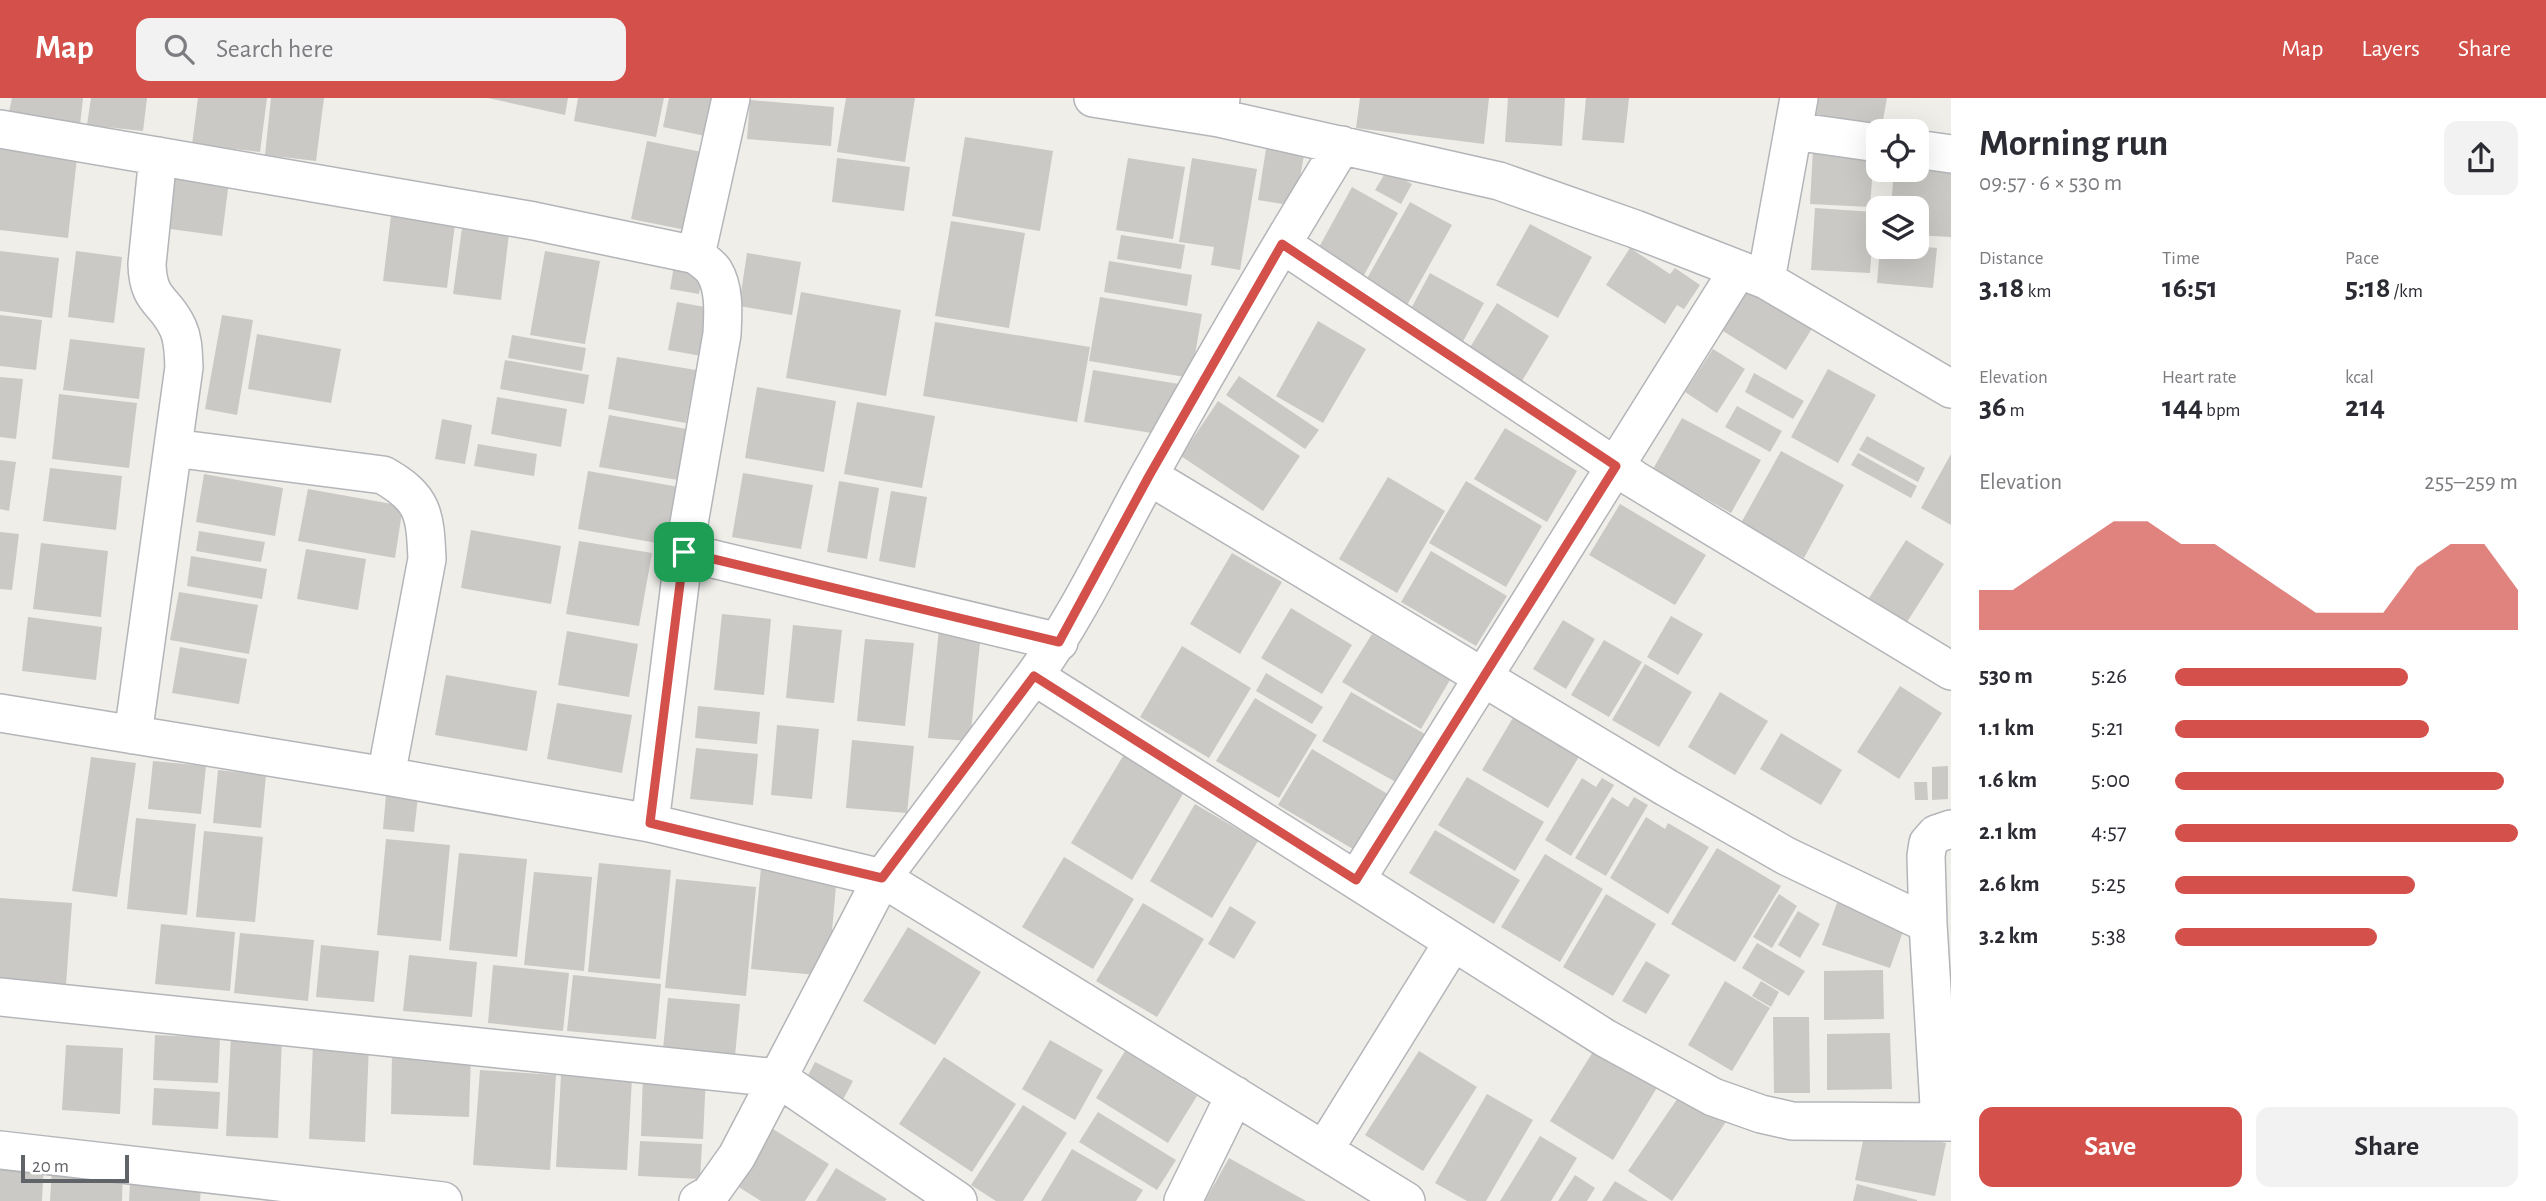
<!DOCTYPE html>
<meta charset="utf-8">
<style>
:root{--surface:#fff;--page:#f2f2f3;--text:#2b2b33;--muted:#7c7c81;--accent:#d4504a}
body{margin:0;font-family:"Alegreya Sans",sans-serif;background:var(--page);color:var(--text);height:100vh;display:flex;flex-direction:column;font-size:26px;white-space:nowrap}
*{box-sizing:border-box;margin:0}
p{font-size:23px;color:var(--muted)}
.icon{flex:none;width:38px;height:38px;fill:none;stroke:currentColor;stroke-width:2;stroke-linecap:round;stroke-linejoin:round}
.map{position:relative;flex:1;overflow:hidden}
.details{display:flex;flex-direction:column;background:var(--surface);width:595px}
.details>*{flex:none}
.tools{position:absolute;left:1866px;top:21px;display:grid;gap:14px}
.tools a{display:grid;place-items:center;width:63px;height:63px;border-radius:14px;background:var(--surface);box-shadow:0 7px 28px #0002;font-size:35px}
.scale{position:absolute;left:21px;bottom:18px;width:108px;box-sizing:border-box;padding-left:7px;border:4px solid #606367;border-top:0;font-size:19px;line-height:24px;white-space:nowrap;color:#606367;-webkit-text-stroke:5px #fff;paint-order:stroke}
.pin{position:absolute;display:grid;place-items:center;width:60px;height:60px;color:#fff;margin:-30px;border-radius:14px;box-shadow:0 4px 10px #0006}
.round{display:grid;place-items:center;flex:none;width:74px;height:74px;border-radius:14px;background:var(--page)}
.summary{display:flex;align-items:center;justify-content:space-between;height:119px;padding:0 28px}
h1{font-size:38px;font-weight:700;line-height:52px}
.metrics{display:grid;grid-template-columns:repeat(3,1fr);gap:10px;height:119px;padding:7px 28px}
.metrics div{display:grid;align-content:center}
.metrics b{font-size:30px;font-weight:700}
.metrics small{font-size:19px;font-weight:400}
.metrics p{font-size:19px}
.chart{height:196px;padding:14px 28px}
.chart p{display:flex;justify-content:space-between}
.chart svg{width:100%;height:126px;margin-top:7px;fill:var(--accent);opacity:.7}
.cta{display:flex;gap:14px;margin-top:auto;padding:14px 28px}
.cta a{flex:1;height:80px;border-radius:14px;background:var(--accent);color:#fff;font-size:28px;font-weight:700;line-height:80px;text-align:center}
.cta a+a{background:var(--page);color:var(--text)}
ul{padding:0 28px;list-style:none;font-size:23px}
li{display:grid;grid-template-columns:112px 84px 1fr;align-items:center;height:52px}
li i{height:18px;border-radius:9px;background:var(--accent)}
header{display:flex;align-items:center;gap:42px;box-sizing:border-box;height:98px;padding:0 35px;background:var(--accent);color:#fff}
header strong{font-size:33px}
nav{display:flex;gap:38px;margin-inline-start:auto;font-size:24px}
.search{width:490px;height:63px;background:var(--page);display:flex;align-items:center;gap:18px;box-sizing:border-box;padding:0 24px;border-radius:14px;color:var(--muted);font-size:26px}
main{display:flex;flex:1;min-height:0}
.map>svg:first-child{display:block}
.building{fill:#cbc9c5}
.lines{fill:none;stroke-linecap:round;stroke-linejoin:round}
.minor-casing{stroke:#b3b5b9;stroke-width:40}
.minor{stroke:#fff;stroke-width:37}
.route-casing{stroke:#fff;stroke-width:14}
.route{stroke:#d4504a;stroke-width:9}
</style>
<header>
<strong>Map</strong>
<div class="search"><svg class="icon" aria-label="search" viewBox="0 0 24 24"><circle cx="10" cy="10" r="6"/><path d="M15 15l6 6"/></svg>Search here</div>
<nav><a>Map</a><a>Layers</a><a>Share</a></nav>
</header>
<main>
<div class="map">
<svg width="1951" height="1103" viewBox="0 0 1951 1103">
<rect width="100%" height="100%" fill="#f0eee9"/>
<!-- building -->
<path class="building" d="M 12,0 L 83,0 L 80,27 L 8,19 Z
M 91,0 L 147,0 L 143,33 L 87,27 Z
M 198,0 L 267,0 L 260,54 L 192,46 Z
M 271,0 L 324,0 L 316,63 L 265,57 Z
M 488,0 L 568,0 L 565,17 Z
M 578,0 L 664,0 L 656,39 L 574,23 Z
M 669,0 L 713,0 L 705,38 L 663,29 Z
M 846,0 L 915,0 L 905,64 L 837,54 Z
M 1360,0 L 1489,0 L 1484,46 L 1356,30 Z
M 1508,0 L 1565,0 L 1562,48 L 1505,44 Z
M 1586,0 L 1629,0 L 1624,45 L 1582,42 Z
M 1816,0 L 1887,0 L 1881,33 L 1811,25 Z
M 750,2 L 834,9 L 831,48 L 747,41 Z
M 965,39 L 1053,53 L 1040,133 L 952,118 Z
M 647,43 L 702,54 L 686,132 L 631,121 Z
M 0,51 L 77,60 L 68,140 L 0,132 Z
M 1266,51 L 1304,57 L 1295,108 L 1258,102 Z
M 1813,51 L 1874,55 L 1870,109 L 1810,106 Z
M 837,60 L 910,69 L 904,113 L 832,104 Z
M 1128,60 L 1185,69 L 1173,141 L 1116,132 Z
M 1192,60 L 1257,71 L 1240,172 L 1211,167 L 1214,149 L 1179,144 Z
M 1916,67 L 1951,69 L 1951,139 L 1916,137 L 1916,110 L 1891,110 L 1894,72 L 1916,72 Z
M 172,68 L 230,75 L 222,138 L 163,130 Z
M 1387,72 L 1412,86 L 1401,106 L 1375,92 Z
M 1352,89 L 1398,115 L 1358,188 L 1312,162 Z
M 1410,104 L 1452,127 L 1402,216 L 1360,193 Z
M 1815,110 L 1874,114 L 1870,175 L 1811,172 Z
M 391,118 L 455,126 L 447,190 L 383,183 Z
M 951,123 L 1025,135 L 1009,230 L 935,218 Z
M 1530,126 L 1592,159 L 1558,220 L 1496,187 Z
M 462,130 L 509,136 L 501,202 L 453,196 Z
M 1121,137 L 1185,147 L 1181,171 L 1117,161 Z
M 1916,148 L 1937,150 L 1933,190 L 1877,185 L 1880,149 Z
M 1630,150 L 1670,176 L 1675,170 L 1700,187 L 1684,211 L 1677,207 L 1665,226 L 1606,187 Z
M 0,153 L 59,160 L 52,220 L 0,213 Z
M 76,153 L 122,159 L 114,225 L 68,219 Z
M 545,153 L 600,163 L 585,246 L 530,237 Z
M 747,155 L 801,164 L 792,217 L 739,208 Z
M 675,162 L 704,167 L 699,196 L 670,191 Z
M 1109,163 L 1192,177 L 1187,208 L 1104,194 Z
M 1430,175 L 1484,205 L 1460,249 L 1406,220 Z
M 1744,187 L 1813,229 L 1786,272 L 1718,230 Z
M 801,194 L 901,212 L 886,298 L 786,280 Z
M 1100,199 L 1202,216 L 1191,280 L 1089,263 Z
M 677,204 L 716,211 L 707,259 L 668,252 Z
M 1497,205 L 1549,238 L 1519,288 L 1466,256 Z
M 0,217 L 42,222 L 36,272 L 0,268 Z
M 222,217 L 253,222 L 237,317 L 205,311 Z
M 1318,223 L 1366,251 L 1323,325 L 1276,298 Z
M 935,224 L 1090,249 L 1077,324 L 923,298 Z
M 257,236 L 341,251 L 331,305 L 248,291 Z
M 512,237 L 586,250 L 582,273 L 508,260 Z
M 70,241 L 145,250 L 139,301 L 63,292 Z
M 1713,251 L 1745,271 L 1717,315 L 1685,294 Z
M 617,259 L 696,272 L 686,325 L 608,311 Z
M 505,262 L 589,277 L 584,306 L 500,291 Z
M 1828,271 L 1876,297 L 1838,365 L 1791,339 Z
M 1093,272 L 1179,286 L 1170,338 L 1084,324 Z
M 1754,275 L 1804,303 L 1793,321 L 1745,294 Z
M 1239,278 L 1319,332 L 1305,351 L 1226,297 Z
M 0,279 L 23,281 L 16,341 L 0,339 Z
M 757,289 L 836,303 L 824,374 L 745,360 Z
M 59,296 L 137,305 L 129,370 L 52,361 Z
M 497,299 L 567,311 L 561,349 L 491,336 Z
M 1218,303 L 1300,358 L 1263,413 L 1181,358 Z
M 857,304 L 935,318 L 922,390 L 844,376 Z
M 1737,308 L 1782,333 L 1770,354 L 1725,329 Z
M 609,317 L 692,332 L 684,383 L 599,369 Z
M 1682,320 L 1761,362 L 1731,415 L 1653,371 Z
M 442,321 L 472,327 L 465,366 L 435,361 Z
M 1505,330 L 1577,373 L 1547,424 L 1474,381 Z
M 1867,338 L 1925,370 L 1918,384 L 1859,352 Z
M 478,346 L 537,356 L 534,378 L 474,368 Z
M 1781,353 L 1844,387 L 1804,460 L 1741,425 Z
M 1858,355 L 1917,388 L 1911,400 L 1851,367 Z
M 1951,356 L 1951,427 L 1921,410 Z
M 0,362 L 16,364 L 9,413 L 0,411 Z
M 50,370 L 122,378 L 116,432 L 43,423 Z
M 588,373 L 679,389 L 668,447 L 578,431 Z
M 743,375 L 813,387 L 801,451 L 732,439 Z
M 204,376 L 283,390 L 275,438 L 196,424 Z
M 1388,379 L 1445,413 L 1397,495 L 1339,461 Z
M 839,383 L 879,390 L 867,461 L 827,454 Z
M 1466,383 L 1542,428 L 1506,489 L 1429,445 Z
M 308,391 L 403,408 L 395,460 L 298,443 Z
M 891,393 L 927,399 L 915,470 L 879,463 Z
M 1620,406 L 1706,457 L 1675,507 L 1589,457 Z
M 471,432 L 561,448 L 551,506 L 461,490 Z
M 199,433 L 265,444 L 261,464 L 196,453 Z
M 0,434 L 19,436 L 12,492 L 0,491 Z
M 1906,442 L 1944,466 L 1907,524 L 1869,500 Z
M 579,443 L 652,455 L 639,528 L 566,516 Z
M 41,445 L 108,453 L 101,519 L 33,511 Z
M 306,451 L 366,461 L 358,512 L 297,501 Z
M 1431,453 L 1507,498 L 1476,548 L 1401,504 Z
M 1232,455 L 1282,484 L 1240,556 L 1190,526 Z
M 191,458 L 267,471 L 262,501 L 187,488 Z
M 179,494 L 258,507 L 249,556 L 170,542 Z
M 1291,510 L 1352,547 L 1322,596 L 1261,560 Z
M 722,516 L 771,521 L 764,597 L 714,592 Z
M 1671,518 L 1703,536 L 1678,577 L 1647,559 Z
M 28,519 L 102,529 L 96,582 L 22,573 Z
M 1563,522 L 1595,541 L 1566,591 L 1533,571 Z
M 793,527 L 842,532 L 834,605 L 786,600 Z
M 939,531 L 981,535 L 970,643 L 928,640 Z
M 567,533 L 638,546 L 629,599 L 558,587 Z
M 1372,536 L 1450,582 L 1421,631 L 1342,584 Z
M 865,541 L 914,545 L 905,628 L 857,623 Z
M 1604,542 L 1642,564 L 1609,619 L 1571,597 Z
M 1182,548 L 1251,590 L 1209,660 L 1140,619 Z
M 180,549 L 247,561 L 239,606 L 172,595 Z
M 1645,566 L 1692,594 L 1659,649 L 1612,622 Z
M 1266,575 L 1323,609 L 1312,626 L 1256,593 Z
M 446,577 L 537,593 L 527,653 L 435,637 Z
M 1900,588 L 1942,615 L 1899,681 L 1857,654 Z
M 1351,594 L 1432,640 L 1403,688 L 1322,643 Z
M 1720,594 L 1768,623 L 1735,677 L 1688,649 Z
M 1255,600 L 1317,637 L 1279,700 L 1216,663 Z
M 557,605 L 632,617 L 622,675 L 547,661 Z
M 698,608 L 760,614 L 757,646 L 695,640 Z
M 1514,618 L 1580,657 L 1548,710 L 1482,672 Z
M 777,627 L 819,631 L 812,701 L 771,697 Z
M 1781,635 L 1842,672 L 1821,707 L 1760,671 Z
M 852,642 L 914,648 L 907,715 L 846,710 Z
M 1129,648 L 1190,684 L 1132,782 L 1071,745 Z
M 696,650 L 758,656 L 753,707 L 690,701 Z
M 1312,651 L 1391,698 L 1358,754 L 1278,707 Z
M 91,659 L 136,665 L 117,799 L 72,793 Z
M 153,663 L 206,668 L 201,716 L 148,711 Z
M 1948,668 L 1948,701 L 1932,702 L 1932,669 Z
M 218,672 L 266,677 L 261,730 L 213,725 Z
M 1467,679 L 1544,724 L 1515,773 L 1438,727 Z
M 1582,680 L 1596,689 L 1602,680 L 1614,687 L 1571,758 L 1545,742 Z
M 1914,684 L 1927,684 L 1928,702 L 1915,702 Z
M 387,685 L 419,689 L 414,734 L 383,731 Z
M 1612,699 L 1628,709 L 1634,699 L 1648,707 L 1606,778 L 1575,760 Z
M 1195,706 L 1258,743 L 1212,820 L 1150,783 Z
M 1646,719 L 1665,731 L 1668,725 L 1709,749 L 1668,816 L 1610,780 Z
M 136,720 L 196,726 L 187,817 L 127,811 Z
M 1435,732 L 1520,782 L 1494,826 L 1409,775 Z
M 204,733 L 263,739 L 255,824 L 196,819 Z
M 386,741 L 450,747 L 441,843 L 377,837 Z
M 1717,750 L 1781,788 L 1735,864 L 1671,826 Z
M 459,755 L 527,761 L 517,859 L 449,852 Z
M 1545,756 L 1603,791 L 1560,864 L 1501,829 Z
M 1064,759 L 1134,801 L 1093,871 L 1022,829 Z
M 599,765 L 671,772 L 660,881 L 588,874 Z
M 761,770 L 837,777 L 828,878 L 751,871 Z
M 534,774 L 592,779 L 584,873 L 524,867 Z
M 676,781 L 756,789 L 746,898 L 665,890 Z
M 1606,796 L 1656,826 L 1613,898 L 1563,869 Z
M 1779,796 L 1797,808 L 1772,850 L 1753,839 Z
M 0,800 L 72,805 L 66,886 L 0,880 Z
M 1838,802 L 1906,825 L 1890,870 L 1822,847 Z
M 1143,805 L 1204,841 L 1157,919 L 1096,883 Z
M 1230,808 L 1256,824 L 1234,861 L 1208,846 Z
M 1798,813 L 1820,826 L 1800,860 L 1778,847 Z
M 161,826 L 235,834 L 230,893 L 155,886 Z
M 908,829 L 981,874 L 935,947 L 863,903 Z
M 240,835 L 314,842 L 308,903 L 234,895 Z
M 1757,845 L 1805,873 L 1789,898 L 1742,870 Z
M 321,847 L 379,853 L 374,904 L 316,899 Z
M 409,857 L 477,864 L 472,919 L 403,913 Z
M 1646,863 L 1670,877 L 1646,916 L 1622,903 Z
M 493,867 L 569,875 L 563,933 L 488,925 Z
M 1883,872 L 1884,921 L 1824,922 L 1824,873 Z
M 573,877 L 661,886 L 656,941 L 567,933 Z
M 1725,883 L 1770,910 L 1732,973 L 1688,947 Z
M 1761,883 L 1779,894 L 1771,909 L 1752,898 Z
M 668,900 L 740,906 L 735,958 L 663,951 Z
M 1773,919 L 1809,919 L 1810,995 L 1774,995 Z
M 1890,935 L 1892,991 L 1827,992 L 1827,936 Z
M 155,937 L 220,940 L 218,985 L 153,982 Z
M 231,938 L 282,940 L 278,1040 L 226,1038 Z
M 1050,942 L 1103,972 L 1075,1022 L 1022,991 Z
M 1599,944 L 1661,983 L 1613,1062 L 1550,1023 Z
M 313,945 L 369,947 L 365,1044 L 309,1041 Z
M 66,947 L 123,950 L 120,1016 L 62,1012 Z
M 1125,953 L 1197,998 L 1168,1045 L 1096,1000 Z
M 1419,953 L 1477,989 L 1423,1073 L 1365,1037 Z
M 392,954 L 471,957 L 469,1019 L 391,1016 Z
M 944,959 L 1016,1006 L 972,1074 L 899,1026 Z
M 815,964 L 853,983 L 840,1007 L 803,987 Z
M 480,972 L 556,977 L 550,1072 L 473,1067 Z
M 643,973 L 706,976 L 703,1041 L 641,1038 Z
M 561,977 L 632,980 L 627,1072 L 556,1069 Z
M 154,990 L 220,994 L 218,1031 L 152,1027 Z
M 1684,991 L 1728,1021 L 1672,1103 L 1628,1073 Z
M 1487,996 L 1533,1022 L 1486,1103 L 1467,1103 L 1435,1085 Z
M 1023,1007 L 1067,1035 L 1023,1103 L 996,1103 L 971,1087 Z
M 1098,1014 L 1176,1062 L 1157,1092 L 1079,1044 Z
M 1866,1028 L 1946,1045 L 1935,1098 L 1855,1082 Z
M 773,1031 L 829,1066 L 805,1103 L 761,1103 L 737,1088 Z
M 1540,1038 L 1577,1060 L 1551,1103 L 1500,1103 Z
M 640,1043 L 702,1046 L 700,1081 L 638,1078 Z
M 1072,1051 L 1143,1092 L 1136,1103 L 1041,1103 Z
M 0,1060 L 44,1063 L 42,1103 L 0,1103 Z
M 1229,1060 L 1306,1103 L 1205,1103 Z
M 52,1068 L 123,1072 L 122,1103 L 50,1103 Z
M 836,1070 L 887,1101 L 885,1103 L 816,1103 Z
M 1575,1077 L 1595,1090 L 1587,1103 L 1558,1103 Z
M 1615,1083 L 1648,1103 L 1602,1103 Z
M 130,1085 L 201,1089 L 200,1103 L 129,1103 Z
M 1857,1086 L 1917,1102 L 1917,1103 L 1853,1103 Z"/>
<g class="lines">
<!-- minor casing -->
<g class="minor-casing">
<path id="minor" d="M 1093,0 L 1219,20 L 1221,0
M 1219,20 L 1499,83 L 1635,131 L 1766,182 L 1951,291
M 0,31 L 534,123 L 696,157 L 731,0
M 1793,33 L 1878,45
M 1342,47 C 1275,156 1210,267 1148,379 C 1111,446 1079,516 1034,578 L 1605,940 L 1713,999 L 1761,1016 L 1792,1023 L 1951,1024
M 1916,51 L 1951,56
M 1282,146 L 1634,381 L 1951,573
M 1766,182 L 1799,0
M 173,350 L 383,377 C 424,400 425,416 427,461 L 386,678
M 1149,378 L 1667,690 L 1786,758 L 1928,826
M 684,454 L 1059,544
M 0,615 L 386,678 L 650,725 L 882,780 L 1406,1103
M 133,637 L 184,269 C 183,256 184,243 178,230 C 165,201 148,205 147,166 L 158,58
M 650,725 L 684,454 L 722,236 C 723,215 725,191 714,173 C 710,167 702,162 696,157
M 1356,782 L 1738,172
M 0,899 L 778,980 L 958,1103
M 1940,1024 L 1928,826 L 1926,758 L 1928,745 L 1936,736 L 1951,731
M 0,1052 L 443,1103
M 1324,1052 L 1453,844
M 698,1103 L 710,1096 L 737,1058 L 882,780 L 1034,578
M 1183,1103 L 1235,997"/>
</g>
<!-- minor -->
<use href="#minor" class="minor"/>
</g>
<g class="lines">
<!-- route casing -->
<g class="route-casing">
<path id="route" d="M 1282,146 L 1616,368 L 1356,782 L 1034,578 L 882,780 L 650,725 L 684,454 L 1059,544 L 1149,378 Z"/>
</g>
<!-- route -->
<use href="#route" class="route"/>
</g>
</svg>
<div class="tools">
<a><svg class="icon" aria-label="locate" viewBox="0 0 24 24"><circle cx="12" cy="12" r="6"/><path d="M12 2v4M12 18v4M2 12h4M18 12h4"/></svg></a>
<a><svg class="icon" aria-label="layers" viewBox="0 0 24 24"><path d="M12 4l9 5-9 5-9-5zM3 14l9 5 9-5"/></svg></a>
</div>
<div class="scale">20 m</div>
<div class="pin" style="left:684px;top:454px;background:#1e9e55"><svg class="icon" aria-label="arrive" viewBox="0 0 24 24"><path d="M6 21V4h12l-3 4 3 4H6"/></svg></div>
</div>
<section class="details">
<div class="summary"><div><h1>Morning run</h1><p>09:57 · 6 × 530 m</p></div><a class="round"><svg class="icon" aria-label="share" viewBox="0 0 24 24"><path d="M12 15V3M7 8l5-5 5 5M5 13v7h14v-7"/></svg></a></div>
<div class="metrics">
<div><p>Distance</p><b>3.18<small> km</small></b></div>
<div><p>Time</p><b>16:51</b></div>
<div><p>Pace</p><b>5:18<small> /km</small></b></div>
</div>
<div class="metrics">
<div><p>Elevation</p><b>36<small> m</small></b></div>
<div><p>Heart rate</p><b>144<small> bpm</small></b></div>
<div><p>kcal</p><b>214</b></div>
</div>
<div class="chart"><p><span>Elevation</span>255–259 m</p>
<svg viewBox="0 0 160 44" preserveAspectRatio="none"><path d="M0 44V30L10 30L20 22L30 14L40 6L50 6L60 14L70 14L80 22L90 30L100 38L110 38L120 38L130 22L140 14L150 14L160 30V44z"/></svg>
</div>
<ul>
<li><b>530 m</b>5:26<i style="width:68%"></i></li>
<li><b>1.1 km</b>5:21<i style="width:74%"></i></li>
<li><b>1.6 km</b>5:00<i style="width:96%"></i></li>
<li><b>2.1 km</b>4:57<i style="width:100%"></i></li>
<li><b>2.6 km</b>5:25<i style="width:70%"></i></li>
<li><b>3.2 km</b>5:38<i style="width:59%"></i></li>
</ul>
<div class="cta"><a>Save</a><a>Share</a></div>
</section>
</main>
